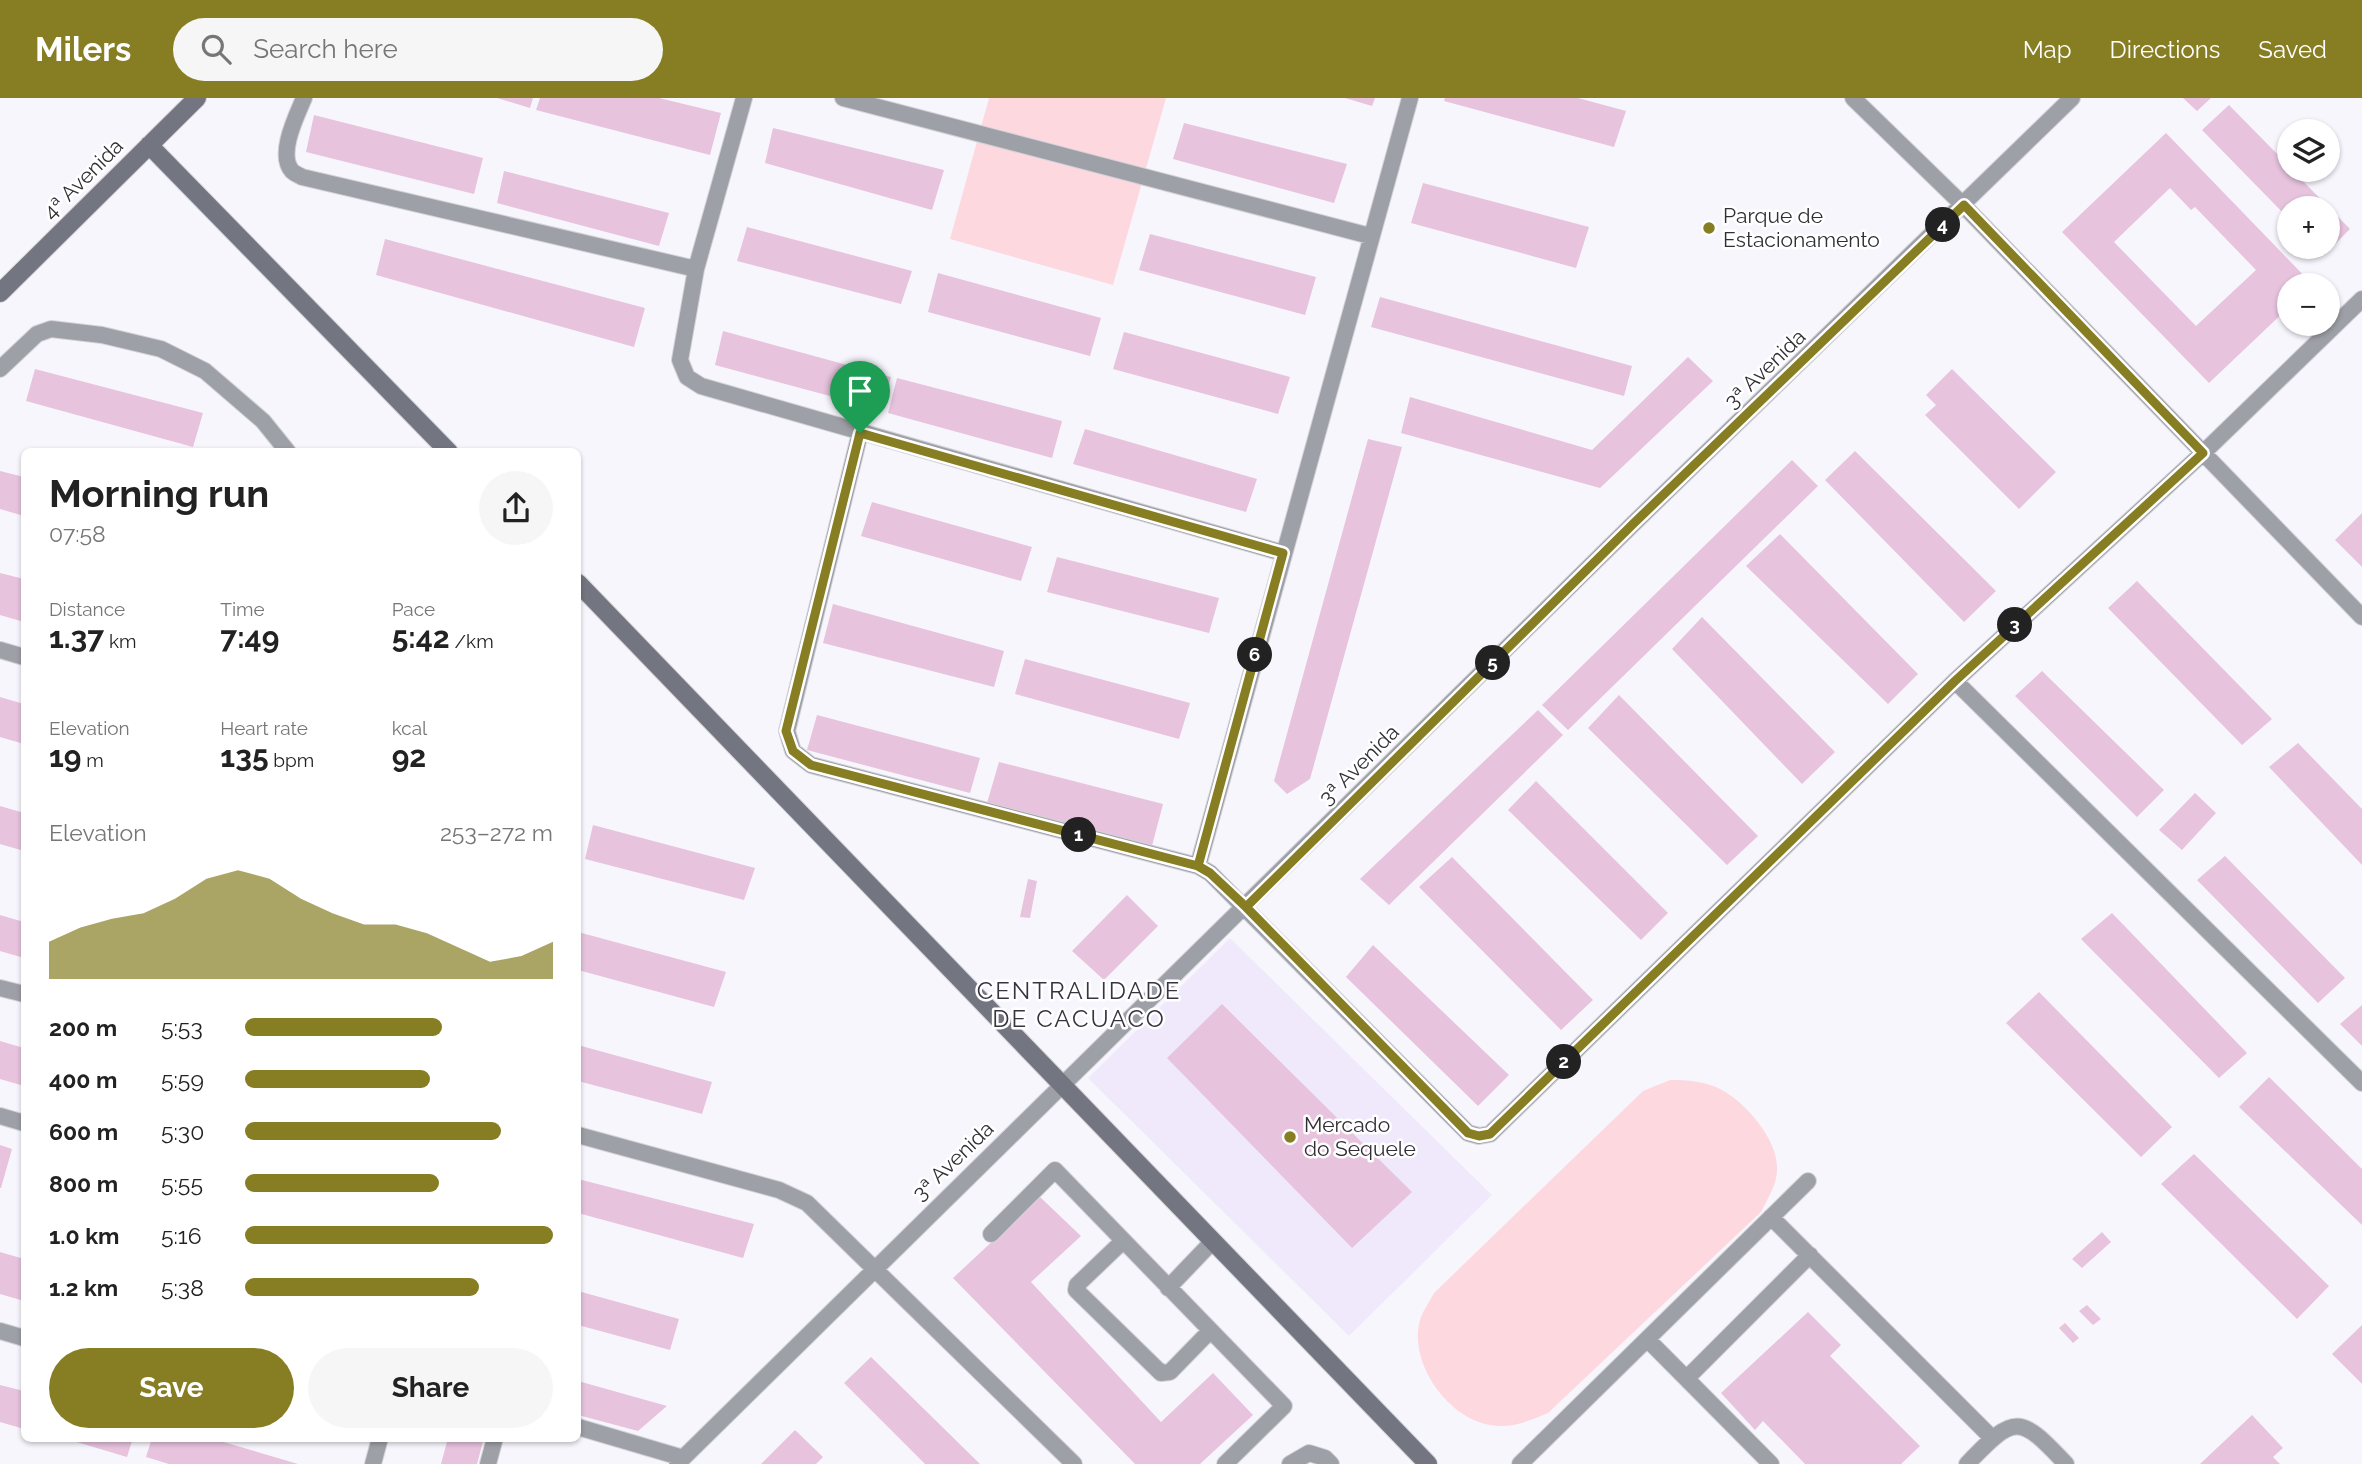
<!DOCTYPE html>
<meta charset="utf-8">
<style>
:root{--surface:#fff;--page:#f6f6f6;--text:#222;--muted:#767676;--accent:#877e24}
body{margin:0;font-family:Raleway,sans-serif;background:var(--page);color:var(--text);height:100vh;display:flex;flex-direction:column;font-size:26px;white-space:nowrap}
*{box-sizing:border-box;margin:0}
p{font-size:23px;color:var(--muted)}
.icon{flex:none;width:38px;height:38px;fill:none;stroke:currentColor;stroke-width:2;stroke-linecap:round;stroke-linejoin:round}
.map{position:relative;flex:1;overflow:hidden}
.sheet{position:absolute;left:21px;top:350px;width:560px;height:994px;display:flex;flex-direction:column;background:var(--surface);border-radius:10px;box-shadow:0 2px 5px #0004}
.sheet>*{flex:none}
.tools{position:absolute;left:2277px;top:21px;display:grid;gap:14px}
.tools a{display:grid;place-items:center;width:63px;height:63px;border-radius:50%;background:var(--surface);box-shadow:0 2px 5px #0004;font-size:35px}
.pin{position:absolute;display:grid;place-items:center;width:60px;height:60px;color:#fff;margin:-72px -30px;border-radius:50% 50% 50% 0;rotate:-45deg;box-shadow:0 0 7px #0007}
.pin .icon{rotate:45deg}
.km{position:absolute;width:35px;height:35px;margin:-18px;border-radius:50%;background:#222;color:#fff;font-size:19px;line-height:35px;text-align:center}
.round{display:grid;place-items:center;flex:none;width:74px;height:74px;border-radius:37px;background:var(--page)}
.summary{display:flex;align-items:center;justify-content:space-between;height:119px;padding:0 28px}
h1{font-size:38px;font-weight:700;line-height:52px}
.stats{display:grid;grid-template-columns:repeat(3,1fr);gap:10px;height:119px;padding:7px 28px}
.stats div{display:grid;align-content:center}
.stats b{font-size:30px;font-weight:700}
.stats small{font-size:19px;font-weight:400}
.stats p{font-size:19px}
.chart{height:196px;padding:14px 28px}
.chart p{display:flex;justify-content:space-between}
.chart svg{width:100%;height:126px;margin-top:7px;fill:var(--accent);opacity:.7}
.action{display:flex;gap:14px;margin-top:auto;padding:14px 28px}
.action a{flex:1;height:80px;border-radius:42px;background:var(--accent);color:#fff;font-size:28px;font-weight:700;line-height:80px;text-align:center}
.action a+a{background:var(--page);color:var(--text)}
ul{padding:0 28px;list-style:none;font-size:23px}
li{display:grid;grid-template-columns:112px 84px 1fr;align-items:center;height:52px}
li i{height:18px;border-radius:9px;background:var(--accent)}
header{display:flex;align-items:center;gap:42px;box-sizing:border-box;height:98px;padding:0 35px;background:var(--accent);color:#fff}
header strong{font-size:33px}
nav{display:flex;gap:38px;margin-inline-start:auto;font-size:24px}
.search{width:490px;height:63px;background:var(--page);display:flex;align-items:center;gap:18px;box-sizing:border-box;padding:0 24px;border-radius:38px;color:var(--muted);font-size:26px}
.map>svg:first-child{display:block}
.built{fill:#f0e9fc}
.green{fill:#fdd9df}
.building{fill:#e7c3de;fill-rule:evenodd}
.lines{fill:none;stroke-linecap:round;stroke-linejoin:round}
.street-casing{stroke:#d4d2d9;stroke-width:18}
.secondary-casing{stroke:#d4d2d9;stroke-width:20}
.street{stroke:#9ea0a7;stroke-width:16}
.secondary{stroke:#737680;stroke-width:18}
.route-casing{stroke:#fff;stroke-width:14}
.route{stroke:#877e24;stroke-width:9}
.poi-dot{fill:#877e24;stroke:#fff;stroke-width:2.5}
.labels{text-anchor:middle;stroke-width:5;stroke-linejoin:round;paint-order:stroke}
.street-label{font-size:21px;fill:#312f35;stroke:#fff}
.poi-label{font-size:21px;fill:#312f35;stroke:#fff;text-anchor:start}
.quarter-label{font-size:24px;letter-spacing:2px;fill:#383340;stroke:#fff}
</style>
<header>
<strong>Milers</strong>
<div class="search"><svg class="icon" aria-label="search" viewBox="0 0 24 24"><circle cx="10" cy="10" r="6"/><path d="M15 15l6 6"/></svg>Search here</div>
<nav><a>Map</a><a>Directions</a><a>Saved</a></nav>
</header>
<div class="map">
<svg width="2362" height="1366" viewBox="0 0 2362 1366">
<rect width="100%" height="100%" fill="#f8f6fd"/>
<!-- built -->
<path class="built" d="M 1230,840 L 1492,1097 L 1349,1238 L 1088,980 Z"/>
<!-- green -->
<path class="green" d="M 989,0 L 1166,0 L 1113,187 L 950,141 Z
M 1670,982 C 1687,982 1706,983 1722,992 C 1746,1005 1777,1041 1777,1069 C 1778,1085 1768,1100 1761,1114 L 1548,1315 C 1529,1323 1511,1331 1490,1327 C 1447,1320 1406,1262 1421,1219 C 1424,1211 1430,1203 1434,1195 L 1643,993 Z"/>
<!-- building -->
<path class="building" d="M 497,0 L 533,0 L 530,10 Z
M 540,0 L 659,0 L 721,15 L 710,57 L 536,12 Z
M 1345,0 L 1375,0 L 1372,8 Z
M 1445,0 L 1578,0 L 1626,13 L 1614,49 L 1444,3 Z
M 2183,0 L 2211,0 L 2197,13 Z
M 2229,7 L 2289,68 L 2289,72 L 2292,72 L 2350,131 L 2324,157 L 2316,149 L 2328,149 L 2328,110 L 2289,110 L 2289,121 L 2202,32 Z
M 314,17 L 483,60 L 474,96 L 306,54 Z
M 1184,25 L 1347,66 L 1334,105 L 1173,61 Z
M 773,30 L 944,72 L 932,112 L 765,65 Z
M 2166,35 L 2313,187 L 2289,187 L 2289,209 L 2209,285 L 2062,134 ZM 2170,90 L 2191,112 L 2195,109 L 2256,172 L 2196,228 L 2114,144 Z
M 504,73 L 669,115 L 659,148 L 497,105 Z
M 1423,85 L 1589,129 L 1576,170 L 1411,125 Z
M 747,129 L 912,173 L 901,206 L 737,163 Z
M 1150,136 L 1316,179 L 1305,217 L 1139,172 Z
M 385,141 L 645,210 L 634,249 L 376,177 Z
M 938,175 L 1101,220 L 1090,258 L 928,214 Z
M 1380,199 L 1632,268 L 1624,298 L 1371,229 Z
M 723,233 L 891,279 L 882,312 L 715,267 Z
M 1124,234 L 1290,279 L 1278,316 L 1113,271 Z
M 1688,259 L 1713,283 L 1600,390 L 1401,335 L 1410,299 L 1592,352 Z
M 35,271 L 203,315 L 193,349 L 26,303 Z
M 1952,271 L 2056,374 L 2019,411 L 1925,317 L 1936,307 L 1926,297 Z
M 897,280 L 1062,323 L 1052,360 L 888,315 Z
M 1085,331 L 1257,381 L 1246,414 L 1073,366 Z
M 1368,341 L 1402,349 L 1310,681 L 1287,696 L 1274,683 Z
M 1855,353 L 1996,493 L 1964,524 L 1825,382 Z
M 1792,362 L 1818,388 L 1568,632 L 1542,607 Z
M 0,373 L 24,379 L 24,418 L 0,411 Z
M 872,404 L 1032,449 L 1021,483 L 861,438 Z
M 2362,415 L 2362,469 L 2335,442 Z
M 1780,436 L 1918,576 L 1888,606 L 1746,468 Z
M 1057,459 L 1219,500 L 1209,535 L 1047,494 Z
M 0,475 L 24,481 L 24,524 L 0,517 Z
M 2137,483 L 2272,621 L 2242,647 L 2108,510 Z
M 833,506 L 1004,553 L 994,589 L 823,545 Z
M 1702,519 L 1835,654 L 1802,686 L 1672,551 Z
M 1025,561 L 1190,605 L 1179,641 L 1015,596 Z
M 2042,573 L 2164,692 L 2137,719 L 2015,598 Z
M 1619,597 L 1758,738 L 1727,767 L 1588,630 Z
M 0,599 L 24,606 L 24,646 L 0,639 Z
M 1538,612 L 1563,637 L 1389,807 L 1360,781 Z
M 817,617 L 980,660 L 970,695 L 807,652 Z
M 2298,645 L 2362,711 L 2362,767 L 2269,669 Z
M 999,664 L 1163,706 L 1152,748 L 987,705 Z
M 1536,683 L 1668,815 L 1641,842 L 1508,712 Z
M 2195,695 L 2216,715 L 2182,752 L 2159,732 Z
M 0,708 L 24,715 L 24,753 L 0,746 Z
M 593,727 L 755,770 L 744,802 L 585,761 Z
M 2225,758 L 2345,880 L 2318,905 L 2197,782 Z
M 1452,759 L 1593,902 L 1561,932 L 1419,789 Z
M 1028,781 L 1037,783 L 1030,820 L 1020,819 Z
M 1127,797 L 1158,828 L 1104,882 L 1072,853 Z
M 2112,815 L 2247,955 L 2219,980 L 2081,841 Z
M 0,817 L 24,824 L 24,860 L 0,853 Z
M 578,834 L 726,874 L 714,909 L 578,872 Z
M 1373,847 L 1509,977 L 1478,1008 L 1346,879 Z
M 2039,894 L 2172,1029 L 2141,1059 L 2006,925 Z
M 1222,906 L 1412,1094 L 1352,1150 L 1167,960 Z
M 2362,907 L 2362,948 L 2340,926 Z
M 0,943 L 24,950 L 24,988 L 0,981 Z
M 578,947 L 712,984 L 702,1016 L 578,983 Z
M 2269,979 L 2362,1071 L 2362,1127 L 2239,1009 Z
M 0,1047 L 12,1051 L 1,1090 L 0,1090 Z
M 2194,1056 L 2329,1188 L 2297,1221 L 2161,1086 Z
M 578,1081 L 754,1126 L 743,1160 L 578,1115 Z
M 1040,1099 L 1081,1138 L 1031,1184 L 1161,1324 L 1213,1275 L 1253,1317 L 1200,1366 L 1135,1366 L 953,1180 Z
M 2102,1134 L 2111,1144 L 2082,1170 L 2072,1161 Z
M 0,1154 L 24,1161 L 24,1203 L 0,1196 Z
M 578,1193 L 679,1221 L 670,1252 L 578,1227 Z
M 2087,1207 L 2101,1221 L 2093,1227 L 2079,1213 Z
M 1808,1214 L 1841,1247 L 1830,1258 L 1920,1348 L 1901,1366 L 1805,1366 L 1763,1323 L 1755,1332 L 1721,1295 Z
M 2065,1225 L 2079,1240 L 2073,1245 L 2059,1230 Z
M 2362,1227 L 2362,1286 L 2332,1256 Z
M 871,1259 L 980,1366 L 925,1366 L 844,1285 Z
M 578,1283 L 667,1308 L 638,1333 L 578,1317 Z
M 0,1287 L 24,1293 L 24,1331 L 0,1324 Z
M 2252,1317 L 2283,1350 L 2273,1359 L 2280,1366 L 2200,1366 Z
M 795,1332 L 823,1359 L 816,1366 L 761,1366 Z
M 63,1340 L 133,1340 L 127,1359 Z
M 152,1340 L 210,1340 L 298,1366 L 169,1366 L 146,1359 Z
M 448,1340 L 484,1340 L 477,1366 L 441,1366 Z"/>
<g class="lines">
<!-- street casing -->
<g class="street-casing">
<path id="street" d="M 304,0 C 297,17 277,56 292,73 C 295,76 299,77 302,79 L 696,171
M 744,0 L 696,171 L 680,262 L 687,279 L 701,288 L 1283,455
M 843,0 L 1370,138
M 1853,0 L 1963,107 L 2362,519
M 0,271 L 37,236 L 51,231 L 102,237 L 161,251 L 205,273 L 263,323 L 288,354
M 860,335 L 787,633 L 793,653 L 811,667 L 1198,768 L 1210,775 L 1468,1035 L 1479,1038 L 1490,1036 L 1955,583 L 2203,355 L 2362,201
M 0,552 L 24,559
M 1955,583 L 2362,985
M 1198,768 L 1410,0
M 0,890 L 24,896
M 0,1018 L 24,1025
M 578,1037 L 779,1092 L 807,1105 L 1074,1366
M 1771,1119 L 1992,1340
M 991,1136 L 1055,1072 L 1284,1308 L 1225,1366
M 1123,1143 L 1077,1187 L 1076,1192 L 1161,1275 L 1170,1274 L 1210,1233
M 1168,1190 L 1213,1143
M 0,1233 L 24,1240
M 1648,1242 L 1771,1366
M 1687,1280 L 1810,1157
M 578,1329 L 683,1360
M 373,1366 L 380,1340
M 488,1366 L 495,1340
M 677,1366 L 1633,426 L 2072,0
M 1290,1366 L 1309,1355 L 1325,1360 L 1331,1366
M 1520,1366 L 1808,1083
M 1967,1366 C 2015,1316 2019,1316 2066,1366"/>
</g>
<!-- secondary casing -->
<g class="secondary-casing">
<path id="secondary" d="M 149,47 L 449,354
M 0,195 L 197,0
M 578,485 L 1428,1366"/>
</g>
<!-- street -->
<use href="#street" class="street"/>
<!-- secondary -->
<use href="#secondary" class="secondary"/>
</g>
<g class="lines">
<!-- route casing -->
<g class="route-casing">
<path id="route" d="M 860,335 L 786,633 L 793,653 L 811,667 L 1198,768 L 1210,775 L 1246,809 L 1468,1035 L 1479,1038 L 1490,1036 L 1955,583 L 2203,355 L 1964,107 L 1633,426 L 1246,809 L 1210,775 L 1198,768 L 1283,455 L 860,335"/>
</g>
<!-- route -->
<use href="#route" class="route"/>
</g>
<!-- markers -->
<g class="poi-dot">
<circle cx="1709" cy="130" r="7"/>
<circle cx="1290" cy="1039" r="7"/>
</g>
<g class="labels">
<!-- street labels -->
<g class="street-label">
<text transform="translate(83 81) rotate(-45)" y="7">4ª Avenida</text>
<text transform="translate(1765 271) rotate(-44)" y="7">3ª Avenida</text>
<text transform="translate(1359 667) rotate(-45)" y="7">3ª Avenida</text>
<text transform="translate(953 1063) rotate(-44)" y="7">3ª Avenida</text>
</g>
<!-- poi labels -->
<g class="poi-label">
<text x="1723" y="125">Parque de<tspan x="1723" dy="24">Estacionamento</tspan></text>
<text x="1304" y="1034">Mercado<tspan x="1304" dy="24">do Sequele</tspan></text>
</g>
<!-- quarter labels -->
<g class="quarter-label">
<text x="1079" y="901">CENTRALIDADE<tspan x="1079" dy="28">DE CACUACO</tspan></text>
</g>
</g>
</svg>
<div class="tools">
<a><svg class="icon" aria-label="layers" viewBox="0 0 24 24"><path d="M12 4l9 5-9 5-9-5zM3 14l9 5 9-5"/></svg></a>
<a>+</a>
<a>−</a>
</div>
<div class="pin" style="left:860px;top:335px;background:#1e9e55"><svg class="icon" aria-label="arrive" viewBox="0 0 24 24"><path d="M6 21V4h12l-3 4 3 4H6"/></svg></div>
<b class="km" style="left:1079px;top:737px">1</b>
<b class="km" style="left:1564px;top:964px">2</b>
<b class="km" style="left:2015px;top:527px">3</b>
<b class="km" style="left:1943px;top:127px">4</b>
<b class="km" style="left:1493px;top:565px">5</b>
<b class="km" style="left:1255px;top:557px">6</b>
<section class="sheet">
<div class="summary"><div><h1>Morning run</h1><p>07:58</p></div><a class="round"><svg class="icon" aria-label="share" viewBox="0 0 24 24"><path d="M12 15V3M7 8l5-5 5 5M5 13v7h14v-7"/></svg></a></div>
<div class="stats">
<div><p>Distance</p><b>1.37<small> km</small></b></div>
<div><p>Time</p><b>7:49</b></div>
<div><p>Pace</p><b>5:42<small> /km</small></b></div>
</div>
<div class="stats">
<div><p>Elevation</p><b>19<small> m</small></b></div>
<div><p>Heart rate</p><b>135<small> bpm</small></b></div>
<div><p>kcal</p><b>92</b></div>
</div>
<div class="chart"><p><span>Elevation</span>253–272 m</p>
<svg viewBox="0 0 160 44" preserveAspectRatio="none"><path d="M0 44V31L10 26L20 23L30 21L40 16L50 9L60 6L70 9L80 16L90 21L100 25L110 25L120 28L130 33L140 38L150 36L160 31V44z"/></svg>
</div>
<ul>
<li><b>200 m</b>5:53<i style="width:64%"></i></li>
<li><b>400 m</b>5:59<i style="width:60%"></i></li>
<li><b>600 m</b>5:30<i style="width:83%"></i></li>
<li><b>800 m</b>5:55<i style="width:63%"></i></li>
<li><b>1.0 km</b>5:16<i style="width:100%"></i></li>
<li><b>1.2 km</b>5:38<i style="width:76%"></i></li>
</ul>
<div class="action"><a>Save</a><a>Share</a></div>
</section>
</div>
